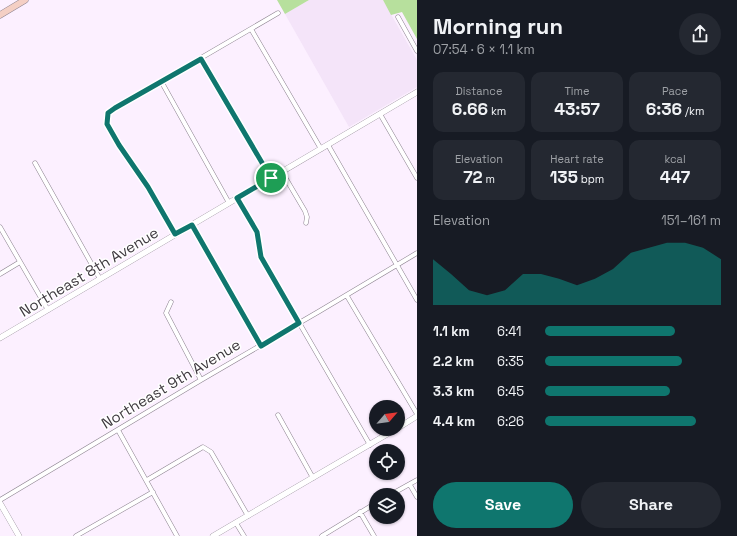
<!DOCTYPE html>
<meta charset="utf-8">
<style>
:root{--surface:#171b24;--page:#242831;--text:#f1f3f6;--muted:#9ea1a6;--accent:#0f766e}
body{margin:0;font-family:"Space Grotesk",sans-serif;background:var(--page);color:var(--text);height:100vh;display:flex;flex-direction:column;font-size:15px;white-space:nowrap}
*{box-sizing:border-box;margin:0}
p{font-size:13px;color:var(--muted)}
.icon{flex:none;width:22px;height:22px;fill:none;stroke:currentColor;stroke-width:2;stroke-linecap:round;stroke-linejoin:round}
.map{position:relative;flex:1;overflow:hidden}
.panel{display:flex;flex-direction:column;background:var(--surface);width:320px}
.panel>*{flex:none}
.needle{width:26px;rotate:62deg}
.controls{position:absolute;left:369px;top:400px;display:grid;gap:8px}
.controls a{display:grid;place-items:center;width:36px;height:36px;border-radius:50%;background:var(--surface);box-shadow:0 1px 3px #0004;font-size:20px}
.pin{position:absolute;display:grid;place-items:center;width:34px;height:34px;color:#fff;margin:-17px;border:2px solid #fff;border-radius:50%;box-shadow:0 1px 4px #0007}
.round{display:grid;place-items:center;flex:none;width:42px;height:42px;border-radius:21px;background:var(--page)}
.head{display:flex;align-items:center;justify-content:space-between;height:68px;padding:0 16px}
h1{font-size:22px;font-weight:700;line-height:30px}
.stats{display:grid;grid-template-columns:repeat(3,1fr);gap:6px;height:68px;padding:4px 16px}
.stats div{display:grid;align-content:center;border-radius:10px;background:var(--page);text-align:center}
.stats b{font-size:17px;font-weight:700}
.stats small{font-size:11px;font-weight:400}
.stats p{font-size:11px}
.chart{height:112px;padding:8px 16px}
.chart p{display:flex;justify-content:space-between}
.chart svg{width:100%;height:72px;margin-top:4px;fill:var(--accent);opacity:.7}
.action{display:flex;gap:8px;margin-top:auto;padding:8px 16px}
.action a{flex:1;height:46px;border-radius:24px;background:var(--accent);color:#fff;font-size:16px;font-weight:700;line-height:46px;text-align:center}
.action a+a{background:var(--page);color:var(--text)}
ul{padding:0 16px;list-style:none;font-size:13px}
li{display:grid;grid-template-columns:64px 48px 1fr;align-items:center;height:30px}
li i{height:10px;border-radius:5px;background:var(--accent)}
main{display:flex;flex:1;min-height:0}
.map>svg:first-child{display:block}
.built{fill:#f4e4f9}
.green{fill:#b7e09d}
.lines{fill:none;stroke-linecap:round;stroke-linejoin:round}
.minor-casing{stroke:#8d8390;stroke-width:5}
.tertiary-casing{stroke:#8d8390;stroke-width:6}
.secondary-casing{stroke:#8d8390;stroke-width:7}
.minor{stroke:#fff;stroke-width:4}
.tertiary{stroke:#fff;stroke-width:5.5}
.secondary{stroke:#f4cfc4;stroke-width:6}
.route-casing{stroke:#fff;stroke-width:8}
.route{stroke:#0f766e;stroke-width:5}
.labels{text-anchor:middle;stroke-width:3;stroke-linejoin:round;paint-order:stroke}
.street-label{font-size:15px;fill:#403b41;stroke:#fff}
</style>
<main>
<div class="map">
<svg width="417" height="536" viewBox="0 0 417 536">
<rect width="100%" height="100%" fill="#fcf0ff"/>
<!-- built -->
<path class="built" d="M 309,0 L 383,0 L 417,60 L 417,87 L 349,127 L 285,14 Z"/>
<!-- green -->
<path class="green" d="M 277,0 L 309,0 L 285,14 Z
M 383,0 L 417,0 L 417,39 L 402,12 L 391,15 Z"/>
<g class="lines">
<!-- minor casing -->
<g class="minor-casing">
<path id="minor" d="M 398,17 L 417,51
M 251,29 L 321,149
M 201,59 L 271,178
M 161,81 L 229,203
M 380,114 L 417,178
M 328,145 L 417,300
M 35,163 L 100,279
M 282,172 L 305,211 L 307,217 L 306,223
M 237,198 L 257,232 L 261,257 L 370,445
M 192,225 L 261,346
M 0,227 L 48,310
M 175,234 L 148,187 L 119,145 L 107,124 L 108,113 L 115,108 L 278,13
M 0,274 L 20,262
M 347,296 L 417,414
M 171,302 L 166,313 L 201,380
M 278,415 L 313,478
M 118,430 L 177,536
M 147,480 L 203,447 L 211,452 L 248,516
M 410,485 L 417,497
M 390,495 L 417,480
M 0,500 L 201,380 L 318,312 L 417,253
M 360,512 L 374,536
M 236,523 L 244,536
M 76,536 L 153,492
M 322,536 L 376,503"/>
</g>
<!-- tertiary casing -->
<g class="tertiary-casing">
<path id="tertiary" d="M 0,338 L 417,92
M 398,428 L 417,416
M 0,503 L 19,536
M 213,536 L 396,429"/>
</g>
<!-- secondary casing -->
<g class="secondary-casing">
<path id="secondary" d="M 0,15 L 25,0"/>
</g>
<!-- minor -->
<use href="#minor" class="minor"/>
<!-- tertiary -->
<use href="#tertiary" class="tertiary"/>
<!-- secondary -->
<use href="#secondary" class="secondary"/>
</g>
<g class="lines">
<!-- route casing -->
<g class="route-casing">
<path id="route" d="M 201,59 L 271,178 L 237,198 L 257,232 L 261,257 L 299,323 L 261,346 L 192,225 L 175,234 L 148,187 L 119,145 L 107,124 L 108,113 L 115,108 Z"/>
</g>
<!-- route -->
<use href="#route" class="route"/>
</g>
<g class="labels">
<!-- street labels -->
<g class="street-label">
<text transform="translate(89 272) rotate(-31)" y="5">Northeast 8th Avenue</text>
<text transform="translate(171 384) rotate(-31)" y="5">Northeast 9th Avenue</text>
</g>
</g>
</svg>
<div class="controls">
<a><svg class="needle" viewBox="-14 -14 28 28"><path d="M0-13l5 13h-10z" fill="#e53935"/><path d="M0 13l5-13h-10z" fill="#9ea1a6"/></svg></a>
<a><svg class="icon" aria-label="locate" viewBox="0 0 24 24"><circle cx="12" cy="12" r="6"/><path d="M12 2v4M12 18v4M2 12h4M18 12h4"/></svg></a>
<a><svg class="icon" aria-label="layers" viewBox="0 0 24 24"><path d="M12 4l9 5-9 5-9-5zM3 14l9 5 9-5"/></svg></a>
</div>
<div class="pin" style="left:271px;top:178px;background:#1e9e55"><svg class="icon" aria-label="arrive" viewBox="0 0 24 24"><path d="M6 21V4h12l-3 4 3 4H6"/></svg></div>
</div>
<section class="panel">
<div class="head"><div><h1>Morning run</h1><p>07:54 · 6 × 1.1 km</p></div><a class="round"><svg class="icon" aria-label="share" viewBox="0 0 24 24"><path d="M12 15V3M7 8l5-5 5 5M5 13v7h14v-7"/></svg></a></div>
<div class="stats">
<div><p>Distance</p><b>6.66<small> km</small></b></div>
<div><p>Time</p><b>43:57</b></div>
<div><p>Pace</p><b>6:36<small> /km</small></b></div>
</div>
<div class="stats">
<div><p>Elevation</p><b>72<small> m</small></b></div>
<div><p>Heart rate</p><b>135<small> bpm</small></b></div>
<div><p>kcal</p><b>447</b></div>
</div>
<div class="chart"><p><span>Elevation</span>151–161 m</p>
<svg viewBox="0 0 160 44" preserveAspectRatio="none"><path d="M0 44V16L10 25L20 35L30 38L40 35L50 25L60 25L70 28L80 32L90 28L100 22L110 12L120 9L130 6L140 6L150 9L160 16V44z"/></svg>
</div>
<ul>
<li><b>1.1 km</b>6:41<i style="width:74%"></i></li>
<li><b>2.2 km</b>6:35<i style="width:78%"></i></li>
<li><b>3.3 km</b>6:45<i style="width:71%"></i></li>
<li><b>4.4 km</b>6:26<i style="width:86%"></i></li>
</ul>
<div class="action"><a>Save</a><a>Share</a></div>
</section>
</main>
